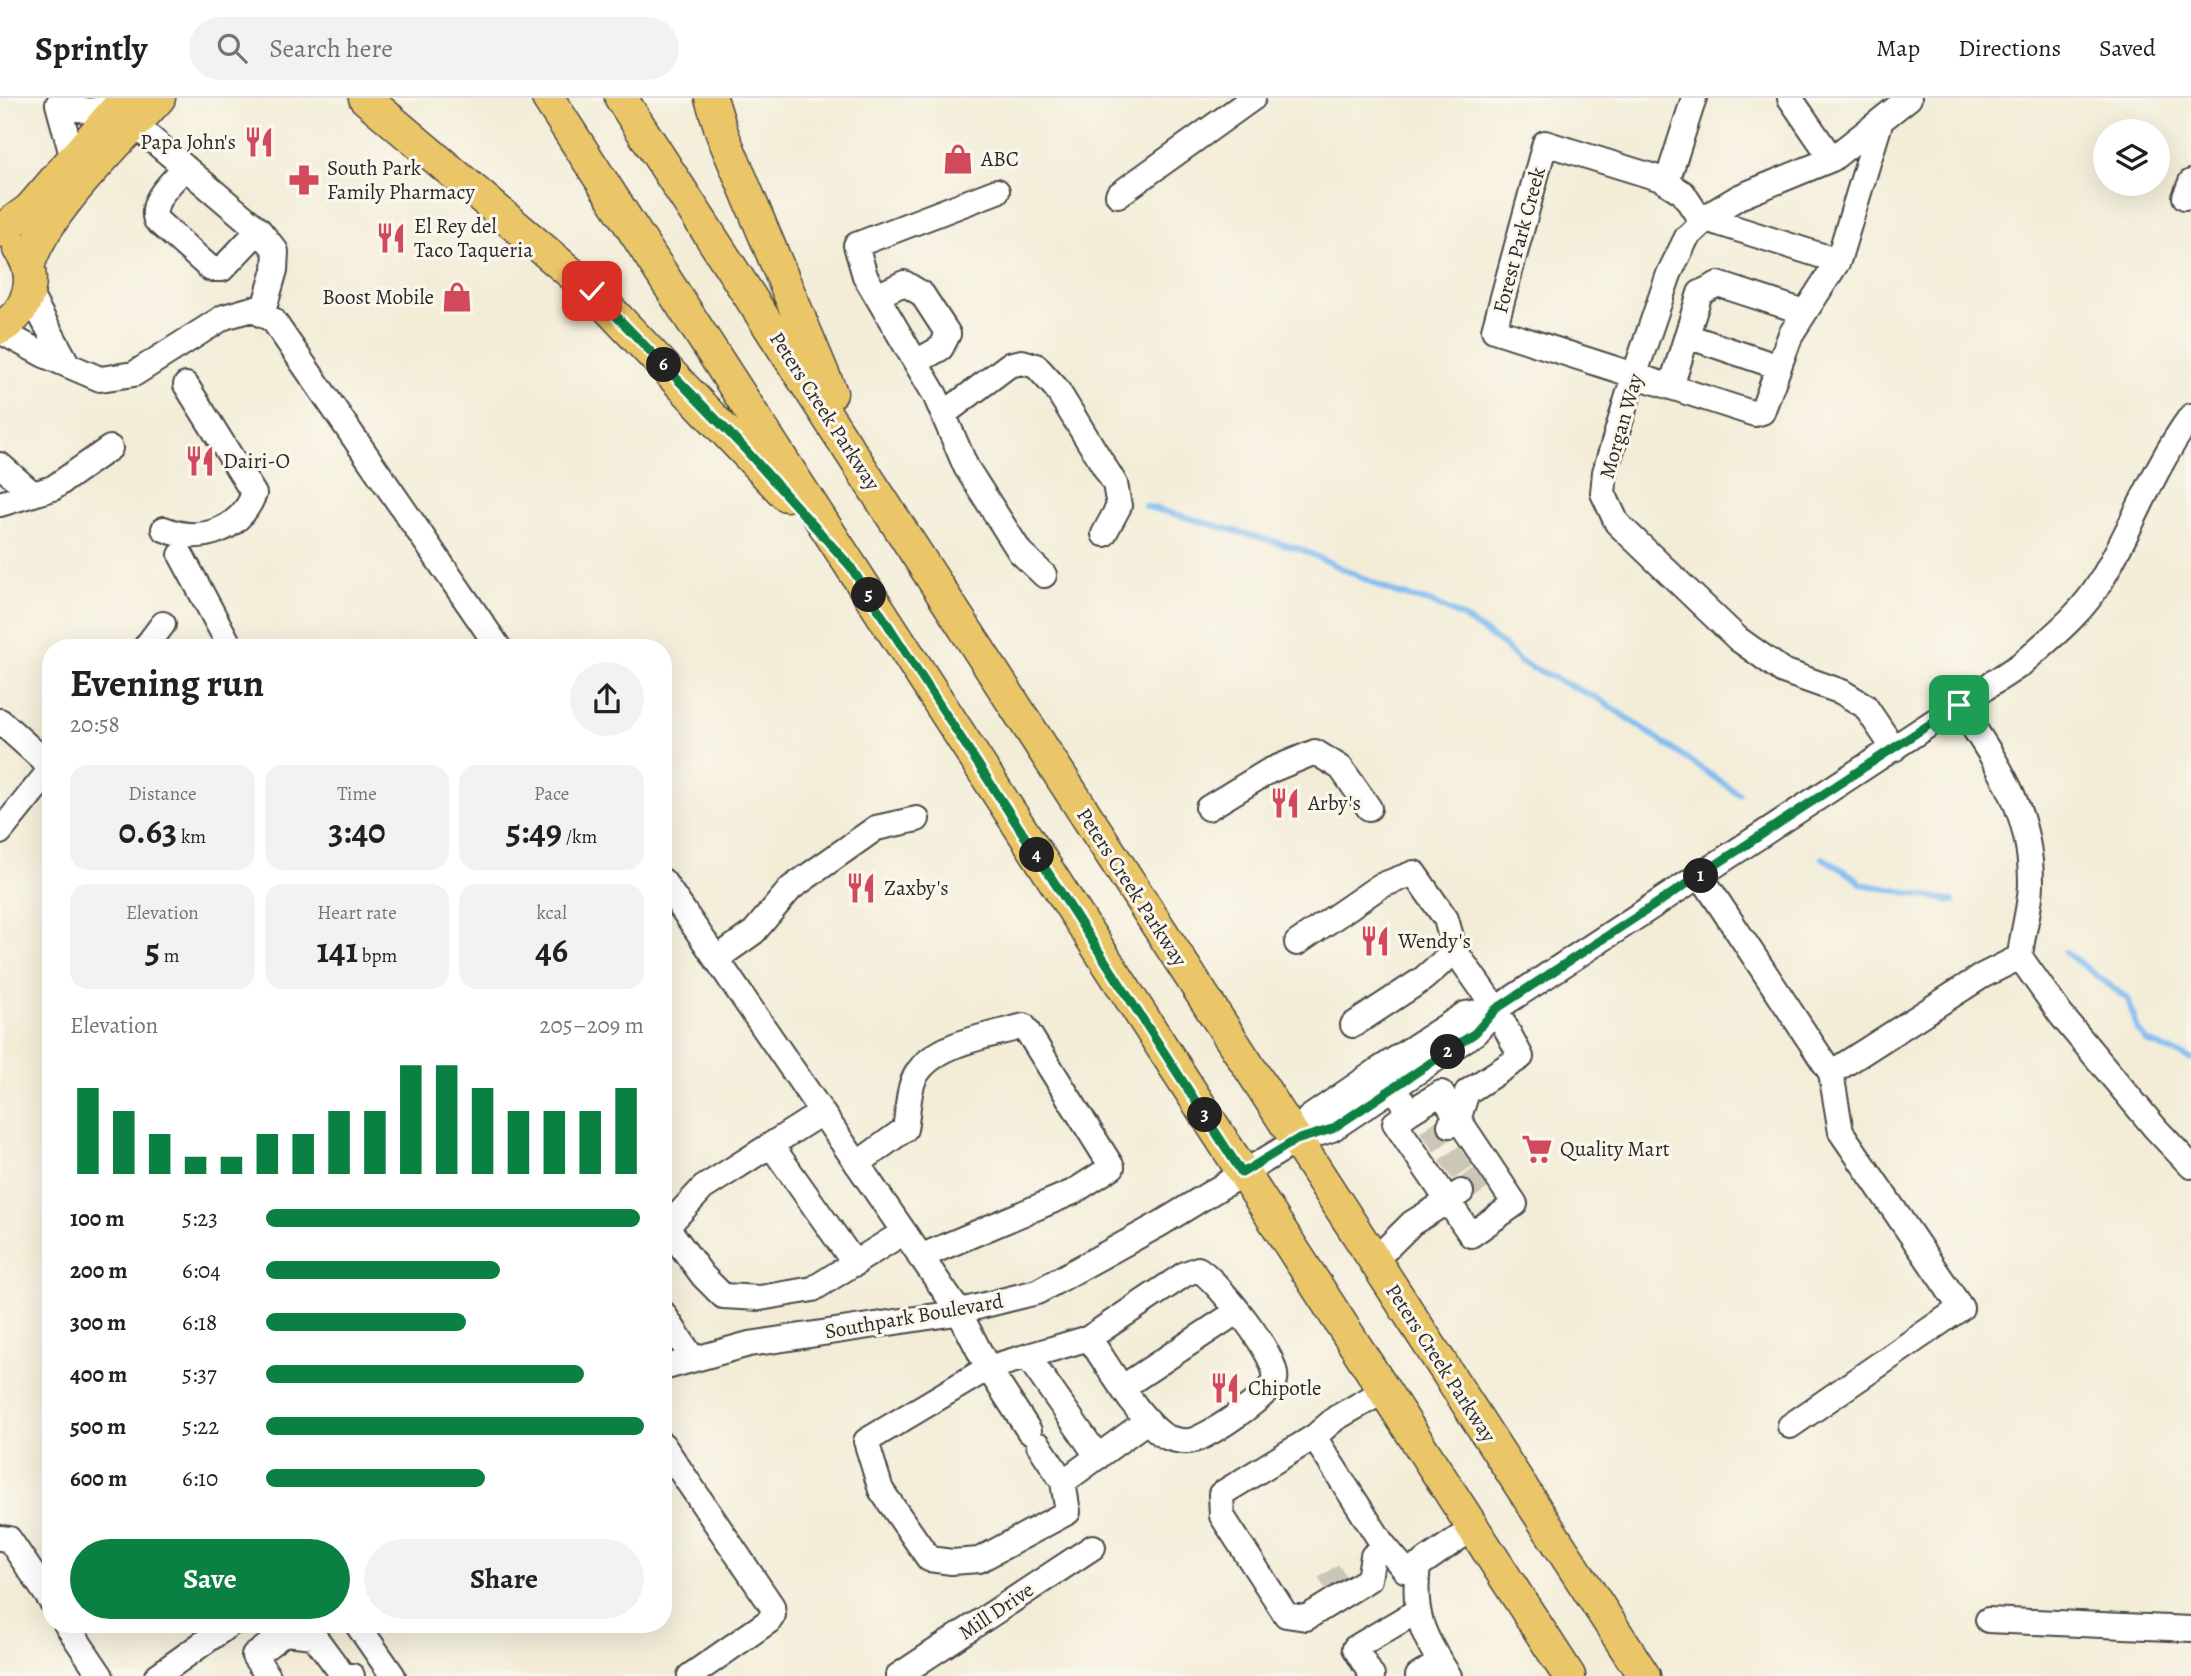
<!DOCTYPE html>
<meta charset="utf-8">
<style>
:root{--surface:#fff;--page:#f2f2f2;--text:#202124;--muted:#757577;--line:#e0e0e0;--accent:#0b8043}
body{margin:0;font-family:Alegreya,serif;background:var(--page);color:var(--text);height:100vh;display:flex;flex-direction:column;font-size:26px;white-space:nowrap}
*{box-sizing:border-box;margin:0}
p{font-size:23px;color:var(--muted)}
.icon{flex:none;width:38px;height:38px;fill:none;stroke:currentColor;stroke-width:2;stroke-linecap:round;stroke-linejoin:round}
.map{position:relative;flex:1;overflow:hidden}
.drawer{position:absolute;left:42px;top:541px;width:630px;height:994px;display:flex;flex-direction:column;background:var(--surface);border-radius:28px;box-shadow:0 7px 28px #0002}
.drawer>*{flex:none}
.fabs{position:absolute;left:2093px;top:21px;display:grid;gap:14px}
.fabs a{display:grid;place-items:center;width:77px;height:77px;border-radius:50%;background:var(--surface);box-shadow:0 7px 28px #0002;font-size:35px}
.pin{position:absolute;display:grid;place-items:center;width:60px;height:60px;color:#fff;margin:-30px;border-radius:14px;box-shadow:0 4px 10px #0006}
.km{position:absolute;width:35px;height:35px;margin:-18px;border-radius:50%;background:#222;color:#fff;font-size:19px;line-height:35px;text-align:center}
.round{display:grid;place-items:center;flex:none;width:74px;height:74px;border-radius:37px;background:var(--page)}
.summary{display:flex;align-items:center;justify-content:space-between;height:119px;padding:0 28px}
h1{font-size:38px;font-weight:700;line-height:52px}
.stats{display:grid;grid-template-columns:repeat(3,1fr);gap:10px;height:119px;padding:7px 28px}
.stats div{display:grid;align-content:center;border-radius:18px;background:var(--page);text-align:center}
.stats b{font-size:35px;font-weight:700}
.stats small{font-size:19px;font-weight:400}
.stats p{font-size:19px}
.chart{height:196px;padding:14px 28px}
.chart p{display:flex;justify-content:space-between}
.chart svg{width:100%;height:126px;margin-top:7px;stroke:var(--accent);stroke-width:6}
.primary-button{display:flex;gap:14px;margin-top:auto;padding:14px 28px}
.primary-button a{flex:1;height:80px;border-radius:42px;background:var(--accent);color:#fff;font-size:28px;font-weight:700;line-height:80px;text-align:center}
.primary-button a+a{background:var(--page);color:var(--text)}
ul{padding:0 28px;list-style:none;font-size:23px}
li{display:grid;grid-template-columns:112px 84px 1fr;align-items:center;height:52px}
li i{height:18px;border-radius:9px;background:var(--accent)}
header{display:flex;align-items:center;gap:42px;box-sizing:border-box;height:98px;padding:0 35px;background:var(--surface);border-bottom:2px solid var(--line)}
header strong{font-size:33px}
nav{display:flex;gap:38px;margin-inline-start:auto;font-size:24px}
.search{width:490px;height:63px;background:var(--page);display:flex;align-items:center;gap:18px;box-sizing:border-box;padding:0 24px;border-radius:38px;color:var(--muted);font-size:26px}
.map>svg:first-child{display:block}
.lines{fill:none;stroke-linecap:round;stroke-linejoin:round}
.stream{stroke:#7fbbf1;stroke-width:6}
.minor-tunnel{stroke:#cbc6b5;stroke-width:24;stroke-dasharray:24 12;stroke-linecap:butt}
.minor-casing{stroke:#494845;stroke-width:28}
.major-casing{stroke:#494845;stroke-width:35}
.minor{stroke:#fff;stroke-width:24}
.major{stroke:#ebc669;stroke-width:32}
.route-casing{stroke:#fff;stroke-width:14}
.route{stroke:#0b8043;stroke-width:9}
.labels{text-anchor:middle;stroke-width:6;stroke-linejoin:round;paint-order:stroke}
.poi-label{font-size:21px;fill:#2b2b2b;stroke:#fbf7ec;text-anchor:start}
.street-label{font-size:21px;fill:#2b2b2b;stroke:#fbf7ec}
</style>
<header>
<strong>Sprintly</strong>
<div class="search"><svg class="icon" aria-label="search" viewBox="0 0 24 24"><circle cx="10" cy="10" r="6"/><path d="M15 15l6 6"/></svg>Search here</div>
<nav><a>Map</a><a>Directions</a><a>Saved</a></nav>
</header>
<div class="map">
<svg width="2191" height="1578" viewBox="0 0 2191 1578">
<rect width="100%" height="100%" fill="#fbf7ec"/>
<filter id="ink" filterUnits="userSpaceOnUse"><feTurbulence type="fractalNoise" baseFrequency=".0143" numOctaves="2"/><feDisplacementMap in="SourceGraphic" scale="14" xChannelSelector="R" yChannelSelector="G"/><feConvolveMatrix kernelMatrix="1 2 1 2 8 2 1 2 1" color-interpolation-filters="sRGB"/></filter>
<filter id="wash" filterUnits="userSpaceOnUse"><feTurbulence type="fractalNoise" baseFrequency=".00686" numOctaves="4" result="noise"/><feDisplacementMap in="SourceGraphic" scale="28" xChannelSelector="R" yChannelSelector="G"/><feGaussianBlur stdDeviation="1.57" result="paint"/><feColorMatrix in="noise" values="0 0 0 0 0 0 0 0 0 0 0 0 0 0 0 0 0 1.4 0 .05"/><feComposite in="paint" operator="in"/></filter>
<g filter="url(#wash)">
<rect width="100%" height="100%" fill="#f3edd8"/>
<g class="lines">
<!-- stream -->
<path class="stream" d="M 1145,408 L 1300,451 L 1395,495 L 1433,505 L 1464,520 L 1504,548 L 1520,564 L 1599,601 L 1739,696
M 1823,760 L 1856,780 L 1861,786 L 1953,803
M 2065,854 L 2128,901 L 2138,932 L 2148,944 L 2191,961"/>
</g>
</g>
<g filter="url(#ink)">
<g class="lines">
<!-- minor-tunnel -->
<path class="minor-tunnel" d="M 1427,1044 L 1449,1028
M 1446,1072 L 1470,1055
M 1461,1094 L 1483,1079
M 1325,1490 L 1353,1471"/>
<!-- minor casing -->
<g class="minor-casing">
<path id="minor" d="M 1790,0 L 1832,61
M 58,6 L 89,13 L 120,7
M 58,6 L 73,61
M 135,27 L 259,132 L 276,153 L 275,172 L 262,217
M 185,69 C 173,84 149,102 156,122 L 211,171 L 222,171 L 259,132
M 1667,84 L 1694,0
M 997,93 L 856,147 L 865,178 L 935,297 L 966,369 L 1020,454 L 1044,477
M 1118,97 L 1253,0
M 2185,99 L 2191,84
M 1706,121 L 1838,163
M 1702,124 L 1683,95 L 1661,81 L 1545,45 L 1494,232 L 1755,316 L 1762,314 L 1791,236 L 1838,163 L 1881,22
M 29,195 L 68,267
M 877,198 L 904,185 L 922,196 L 948,236 L 941,250 L 916,264
M 0,233 L 44,257 L 100,281 L 134,276 L 224,219 L 252,211 L 273,222 L 499,550
M 1687,238 L 1779,269
M 1671,289 L 1700,195 L 1718,186 L 1804,214
M 945,315 L 1009,267 L 1022,264 L 1036,268 L 1056,290 L 1115,386 L 1119,408 L 1104,436
M 0,367 L 33,396
M 0,406 L 53,390 L 110,350
M 164,431 C 200,446 239,433 254,396 L 186,287
M 181,457 L 231,550
M 145,550 L 163,526
M 1959,607 C 1997,666 2031,711 2031,784 C 2031,809 2022,834 2020,859 L 2061,917 L 2156,1031 L 2191,1068
M 0,623 L 51,669
M 1894,651 L 1865,608 L 1842,594 L 1783,573 L 1738,541 L 1617,425 L 1603,395 L 1605,374 L 1634,278 L 1669,176 L 1687,139 L 1714,114 L 1739,99 L 1832,61 L 1909,0
M 1208,710 L 1269,673 L 1315,654 L 1341,670 L 1369,710
M 0,734 L 51,671
M 1701,778 L 1831,975 L 1841,1034 L 1961,1210 L 1790,1328
M 663,783 L 959,1214 L 988,1270 L 1029,1333
M 1297,845 L 1380,788 L 1414,775 L 1446,821 L 1455,853 L 1423,881 L 1353,927
M 716,861 L 754,834 L 791,790 L 876,730 L 917,721
M 1831,975 L 1982,878 L 2020,859
M 1410,1014 L 1441,995 L 1515,1106 L 1471,1137 L 1448,1103 L 1461,1094
M 1450,1027 L 1458,1022 L 1467,994 L 1521,959 L 1496,911 L 1455,853
M 1296,1043 L 1309,1020 L 1380,971 L 1465,916 L 1496,911
M 771,1047 L 855,1166
M 857,1066 L 905,1031 C 908,1015 908,990 916,977 C 936,944 990,938 1024,928 L 1112,1069 L 1073,1094 L 920,1159
M 667,1129 L 703,1178 L 723,1198 L 760,1200 L 813,1191 L 904,1134
M 663,1133 L 703,1090 L 821,1015
M 1374,1163 L 1412,1125 L 1448,1103 L 1395,1025 L 1410,1014 L 1402,1002
M 663,1215 L 693,1261
M 1028,1259 L 1098,1359
M 663,1270 L 749,1246 L 949,1216 L 1037,1194 L 1160,1126 L 1296,1043 L 1332,1031 L 1475,935 L 1496,911 L 2020,567 C 2049,541 2081,517 2101,483 C 2133,428 2153,370 2191,318
M 1123,1289 L 1238,1213
M 1384,1293 L 1336,1320 L 1314,1339 L 1382,1445 L 1405,1472 L 1418,1468 L 1473,1430
M 1314,1339 L 1221,1396 L 1222,1418 L 1286,1517 L 1306,1520 L 1369,1481 L 1373,1458
M 663,1347 L 772,1508 L 773,1517 L 769,1523 L 690,1578
M 1039,1347 L 1063,1384 L 1068,1414 L 979,1462 L 952,1464 L 929,1461 L 881,1392 L 866,1343 L 988,1270 L 1089,1240 L 1185,1176 L 1198,1171 C 1217,1182 1281,1261 1275,1282 C 1270,1297 1205,1342 1189,1343 C 1183,1344 1168,1341 1163,1337 C 1138,1320 1107,1266 1089,1240
M 1063,1384 L 1148,1322
M 0,1440 L 9,1441 L 51,1503
M 1418,1468 C 1412,1516 1423,1539 1449,1578
M 1988,1522 L 2191,1531
M 66,1526 L 101,1578
M 279,1526 L 285,1535 L 314,1538 L 342,1576 L 352,1578
M 357,1526 L 393,1578
M 157,1578 L 230,1526
M 268,1578 L 254,1558 L 285,1535
M 898,1578 L 1093,1449
M 1372,1578 L 1355,1550 L 1417,1513
M 1418,1578 L 1440,1564"/>
</g>
<!-- major casing -->
<g class="major-casing">
<path id="major" d="M 365,0 L 592,193 L 786,397
M 548,0 L 1569,1578
M 621,0 L 1644,1578
M 711,0 L 723,38 L 831,295
M 0,133 L 30,111 L 126,0
M 28,169 C 43,115 120,43 159,0
M 0,230 C 29,214 40,178 19,151"/>
</g>
<!-- minor -->
<use href="#minor" class="minor"/>
<!-- major -->
<use href="#major" class="major"/>
</g>
</g>
<g class="lines" filter="url(#ink)">
<!-- route casing -->
<g class="route-casing">
<path id="route" d="M 592,193 L 743,349 L 850,468 L 1242,1075 L 1296,1042 L 1332,1031 L 1475,935 L 1496,911 L 1959,607"/>
</g>
<!-- route -->
<use href="#route" class="route"/>
</g>
<!-- icons -->
<defs>
<g id="restaurant-bare" transform="scale(2.415)"><path d="M-5-6h1v4h1v-4h1v4h1v-4h1v5L-1.5 .5V6h-2V.5L-5-1ZM5-6V6H3V1.5H1.5Q1.5-4 5-6Z" fill="#d1495b" stroke="#fbf7ec" stroke-width="2.5" paint-order="stroke"/></g>
<g id="shop-bare" transform="scale(2.415)"><path d="M-5-2.5h2.3a2.7 3.5 0 0 1 5.4 0H5L5.5 6h-11ZM-1.5-2.5h3a1.5 2.3 0 0 0-3 0Z" fill="#d1495b" stroke="#fbf7ec" stroke-width="2.5" paint-order="stroke"/></g>
<g id="pharmacy-bare" transform="scale(2.415)"><path d="M-2-6h4v4h4v4h-4v4h-4v-4h-4v-4h4Z" fill="#d1495b" stroke="#fbf7ec" stroke-width="2.5" paint-order="stroke"/></g>
<g id="supermarket-bare" transform="scale(2.415)"><path d="M-6-5.5h2.5l.6 2H6L4.5 2H-2.5L-4.4-4H-6ZM-1.5 3.2a1.3 1.3 0 1 0 .1 0ZM3 3.2a1.3 1.3 0 1 0 .1 0Z" fill="#d1495b" stroke="#fbf7ec" stroke-width="2.5" paint-order="stroke"/></g>
</defs>
<g fill-rule="evenodd">
<use href="#restaurant-bare" x="259" y="44"/>
<use href="#shop-bare" x="958" y="61"/>
<use href="#pharmacy-bare" x="304" y="82"/>
<use href="#restaurant-bare" x="391" y="140"/>
<use href="#shop-bare" x="457" y="199"/>
<use href="#restaurant-bare" x="200" y="363"/>
<use href="#restaurant-bare" x="1285" y="705"/>
<use href="#restaurant-bare" x="861" y="790"/>
<use href="#restaurant-bare" x="1375" y="843"/>
<use href="#supermarket-bare" x="1537" y="1051"/>
<use href="#restaurant-bare" x="1225" y="1290"/>
</g>
<g class="labels">
<!-- poi labels -->
<g class="poi-label">
<text x="236" y="51" text-anchor="end">Papa John's</text>
<text x="981" y="68">ABC</text>
<text x="327" y="77">South Park<tspan x="327" dy="24">Family Pharmacy</tspan></text>
<text x="414" y="135">El Rey del<tspan x="414" dy="24">Taco Taqueria</tspan></text>
<text x="434" y="206" text-anchor="end">Boost Mobile</text>
<text x="223" y="370">Dairi-O</text>
<text x="1308" y="712">Arby's</text>
<text x="884" y="797">Zaxby's</text>
<text x="1398" y="850">Wendy's</text>
<text x="1560" y="1058">Quality Mart</text>
<text x="1248" y="1297">Chipotle</text>
</g>
<!-- street labels -->
<g class="street-label">
<text transform="translate(1519 142) rotate(-75)" y="7">Forest Park Creek</text>
<text transform="translate(825 313) rotate(57)" y="7">Peters Creek Parkway</text>
<text transform="translate(1621 328) rotate(-74)" y="7">Morgan Way</text>
<text transform="translate(1132 789) rotate(57)" y="7">Peters Creek Parkway</text>
<text transform="translate(914 1218) rotate(-10)" y="7">Southpark Boulevard</text>
<text transform="translate(1441 1265) rotate(57)" y="7">Peters Creek Parkway</text>
<text transform="translate(996 1513) rotate(-34)" y="7">Mill Drive</text>
</g>
</g>
</svg>
<div class="fabs">
<a><svg class="icon" aria-label="layers" viewBox="0 0 24 24"><path d="M12 4l9 5-9 5-9-5zM3 14l9 5 9-5"/></svg></a>
</div>
<div class="pin" style="left:1959px;top:607px;background:#1e9e55"><svg class="icon" aria-label="arrive" viewBox="0 0 24 24"><path d="M6 21V4h12l-3 4 3 4H6"/></svg></div>
<div class="pin" style="left:592px;top:193px;background:#d93025"><svg class="icon" aria-label="check" viewBox="0 0 24 24"><path d="M5 12l5 5 9-10"/></svg></div>
<b class="km" style="left:1701px;top:778px">1</b>
<b class="km" style="left:1448px;top:954px">2</b>
<b class="km" style="left:1205px;top:1017px">3</b>
<b class="km" style="left:1037px;top:757px">4</b>
<b class="km" style="left:869px;top:497px">5</b>
<b class="km" style="left:664px;top:267px">6</b>
<section class="drawer">
<div class="summary"><div><h1>Evening run</h1><p>20:58</p></div><a class="round"><svg class="icon" aria-label="share" viewBox="0 0 24 24"><path d="M12 15V3M7 8l5-5 5 5M5 13v7h14v-7"/></svg></a></div>
<div class="stats">
<div><p>Distance</p><b>0.63<small> km</small></b></div>
<div><p>Time</p><b>3:40</b></div>
<div><p>Pace</p><b>5:49<small> /km</small></b></div>
</div>
<div class="stats">
<div><p>Elevation</p><b>5<small> m</small></b></div>
<div><p>Heart rate</p><b>141<small> bpm</small></b></div>
<div><p>kcal</p><b>46</b></div>
</div>
<div class="chart"><p><span>Elevation</span>205–209 m</p>
<svg viewBox="0 0 160 44" preserveAspectRatio="none"><path d="M5 44V14M15 44V22M25 44V30M35 44V38M45 44V38M55 44V30M65 44V30M75 44V22M85 44V22M95 44V6M105 44V6M115 44V14M125 44V22M135 44V22M145 44V22M155 44V14"/></svg>
</div>
<ul>
<li><b>100 m</b>5:23<i style="width:99%"></i></li>
<li><b>200 m</b>6:04<i style="width:62%"></i></li>
<li><b>300 m</b>6:18<i style="width:53%"></i></li>
<li><b>400 m</b>5:37<i style="width:84%"></i></li>
<li><b>500 m</b>5:22<i style="width:100%"></i></li>
<li><b>600 m</b>6:10<i style="width:58%"></i></li>
</ul>
<div class="primary-button"><a>Save</a><a>Share</a></div>
</section>
</div>
